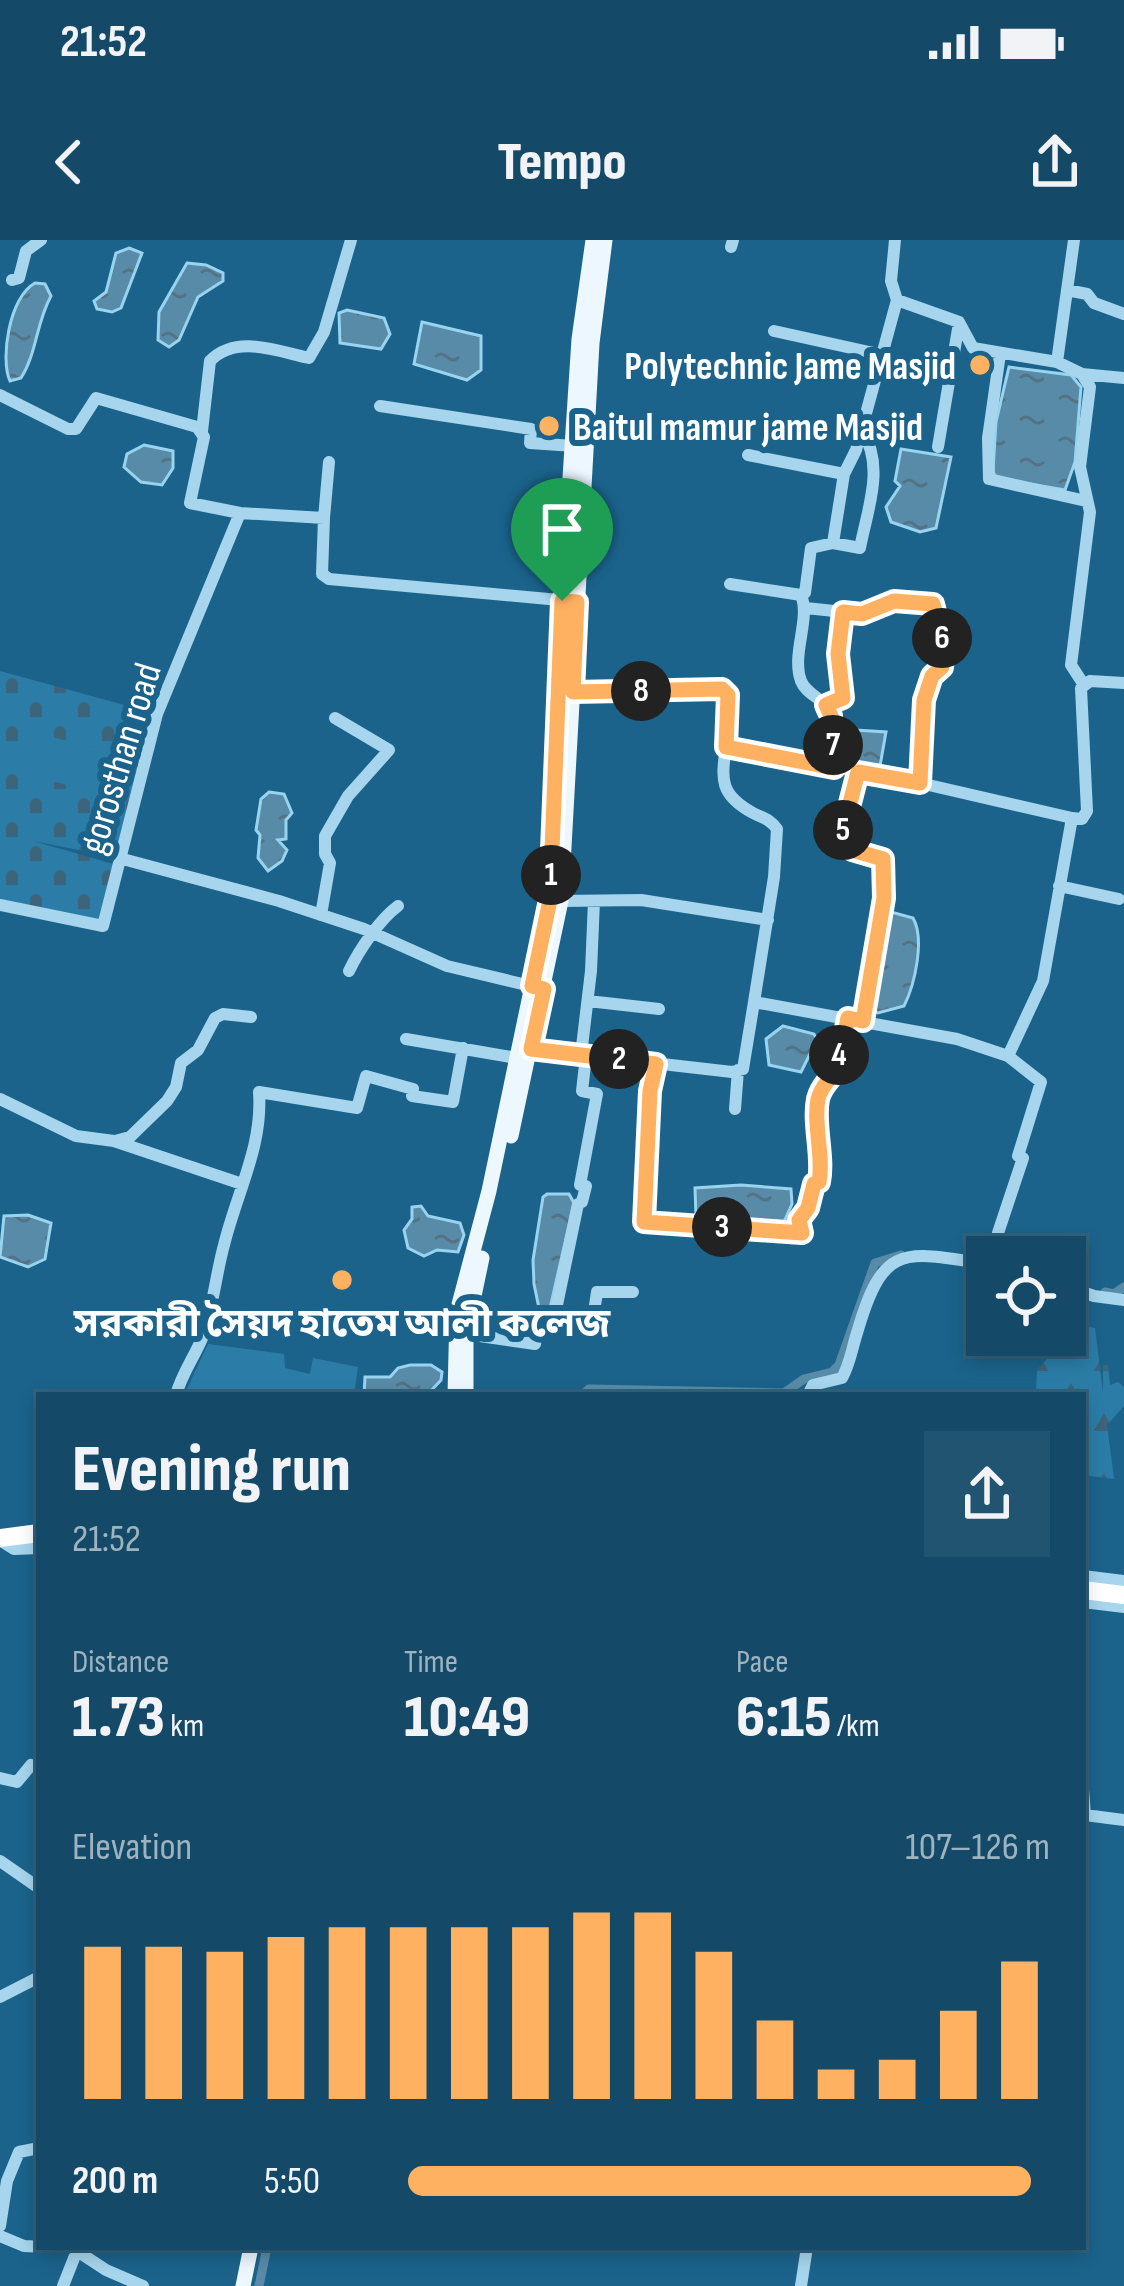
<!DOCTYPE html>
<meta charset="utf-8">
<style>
:root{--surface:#144a68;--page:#215471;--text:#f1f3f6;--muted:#9db3c0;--line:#33627c;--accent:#ffb162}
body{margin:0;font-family:"Sofia Sans Condensed","Noto Sans Bengali",sans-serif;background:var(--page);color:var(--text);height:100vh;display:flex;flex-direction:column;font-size:45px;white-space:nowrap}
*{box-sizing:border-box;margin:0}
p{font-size:39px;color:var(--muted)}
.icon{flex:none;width:66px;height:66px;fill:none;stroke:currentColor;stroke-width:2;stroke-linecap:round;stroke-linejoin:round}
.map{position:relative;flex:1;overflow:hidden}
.side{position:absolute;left:36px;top:1152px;width:1050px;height:858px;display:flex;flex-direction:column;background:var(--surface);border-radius:0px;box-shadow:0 6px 18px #0003,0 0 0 3px var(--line)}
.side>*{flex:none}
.buttons{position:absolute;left:966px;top:996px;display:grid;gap:24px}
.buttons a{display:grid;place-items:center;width:120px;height:120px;border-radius:0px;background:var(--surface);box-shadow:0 6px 18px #0003,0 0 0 3px var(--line);font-size:60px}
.pin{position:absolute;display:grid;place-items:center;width:102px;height:102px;color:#fff;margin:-123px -51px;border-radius:50% 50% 50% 0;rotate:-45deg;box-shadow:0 0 12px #0007}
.pin .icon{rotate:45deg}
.km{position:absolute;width:60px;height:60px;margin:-30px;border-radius:50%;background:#222;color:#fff;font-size:33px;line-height:60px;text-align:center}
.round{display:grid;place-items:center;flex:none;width:126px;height:126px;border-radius:0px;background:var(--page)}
.headline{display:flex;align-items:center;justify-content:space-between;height:204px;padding:0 36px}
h1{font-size:66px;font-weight:800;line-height:90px}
.stats{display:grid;grid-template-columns:repeat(3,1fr);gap:18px;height:204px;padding:12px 36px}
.stats div{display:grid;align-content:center}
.stats b{font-size:60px;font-weight:800}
.stats small{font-size:33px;font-weight:400}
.stats p{font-size:33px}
.chart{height:336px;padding:24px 36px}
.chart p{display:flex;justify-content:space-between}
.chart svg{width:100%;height:216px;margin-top:12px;stroke:var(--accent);stroke-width:6}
ul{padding:0 36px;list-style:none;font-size:39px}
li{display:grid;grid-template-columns:192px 144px 1fr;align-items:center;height:90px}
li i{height:30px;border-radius:15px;background:var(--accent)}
.status{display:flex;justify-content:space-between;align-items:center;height:84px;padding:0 60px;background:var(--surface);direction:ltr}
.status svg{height:33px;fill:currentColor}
header{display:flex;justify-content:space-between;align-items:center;height:156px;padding:0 36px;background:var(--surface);font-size:54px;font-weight:800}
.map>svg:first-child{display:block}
.forest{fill:url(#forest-firs)}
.cemetery{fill:url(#cemetery-stones)}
.park{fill:#2b7da7}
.water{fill:url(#water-ripples);stroke:#98d3ef;stroke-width:3}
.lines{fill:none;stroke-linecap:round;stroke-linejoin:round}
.canal{stroke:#588ba7;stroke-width:9}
.minor{stroke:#a6d5ed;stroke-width:12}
.major{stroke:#ecf7ff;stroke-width:15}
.highway{stroke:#fff;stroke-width:18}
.route-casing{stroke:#fff;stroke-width:24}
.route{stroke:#ffb162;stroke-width:15}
.poi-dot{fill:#ffb162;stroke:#1b638b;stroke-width:4.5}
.labels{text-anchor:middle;stroke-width:12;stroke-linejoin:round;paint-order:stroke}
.poi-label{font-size:39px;font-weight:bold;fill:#fff;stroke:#1b638b;text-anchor:end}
.street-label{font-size:39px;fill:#fff;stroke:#1b638b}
</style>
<div class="status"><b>21:52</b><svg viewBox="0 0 49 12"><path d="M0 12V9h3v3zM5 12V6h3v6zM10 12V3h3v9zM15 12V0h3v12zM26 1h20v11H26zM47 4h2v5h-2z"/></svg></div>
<header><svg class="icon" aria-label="back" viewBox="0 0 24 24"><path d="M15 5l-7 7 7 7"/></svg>Tempo<svg class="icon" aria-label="share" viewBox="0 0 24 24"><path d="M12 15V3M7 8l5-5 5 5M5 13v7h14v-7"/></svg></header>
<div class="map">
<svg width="1124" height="2046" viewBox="0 0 1124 2046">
<defs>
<pattern id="forest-firs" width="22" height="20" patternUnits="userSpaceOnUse" patternTransform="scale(3)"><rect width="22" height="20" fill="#2b7da7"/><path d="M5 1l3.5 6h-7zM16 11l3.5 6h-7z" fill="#3c647a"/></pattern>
<pattern id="cemetery-stones" width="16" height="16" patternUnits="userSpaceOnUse" patternTransform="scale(3)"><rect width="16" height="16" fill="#2b7da7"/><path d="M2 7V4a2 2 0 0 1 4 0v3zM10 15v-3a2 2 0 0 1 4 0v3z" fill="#3c647a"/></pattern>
<pattern id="water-ripples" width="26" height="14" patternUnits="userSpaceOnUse" patternTransform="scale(3)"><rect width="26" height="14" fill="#588ba7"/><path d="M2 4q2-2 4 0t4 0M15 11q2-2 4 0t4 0" fill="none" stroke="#537283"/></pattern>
</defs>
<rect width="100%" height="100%" fill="#1b638b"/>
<!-- forest -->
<path class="forest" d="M 1065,1082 L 1095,1088 L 1103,1153 L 1103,1125 L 1108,1125 L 1110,1145 L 1118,1142 L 1124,1147 L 1124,1166 L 1107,1185 L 1114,1239 L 1083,1235 L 1083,1155 L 1036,1152 L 1037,1130 L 1048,1118 L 1049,1095 L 1065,1095 Z"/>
<!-- cemetery -->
<path class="cemetery" d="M 0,431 L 157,474 L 144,519 L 31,493 L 134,560 L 119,618 L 33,601 L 117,625 L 103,686 L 0,665 Z"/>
<!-- park -->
<path class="park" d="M 31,492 L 144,519 L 134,560 L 20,534 Z
M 208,1104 L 284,1114 L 285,1128 L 310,1134 L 313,1118 L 358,1127 L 354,1155 L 184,1155 Z"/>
<!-- water -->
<path class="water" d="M 129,8 L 142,13 L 121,68 L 112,72 L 97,69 L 94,61 L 106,52 L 116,13 Z
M 187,23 L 206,25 L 223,33 L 223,41 L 198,57 L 179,100 L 169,107 L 158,100 L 159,72 Z
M 35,43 L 45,44 L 51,56 C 36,83 37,113 21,138 L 10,141 C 0,120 9,57 35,43 Z
M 347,70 L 384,78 L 390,94 L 381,109 L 340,103 L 339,73 Z
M 422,82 L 481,96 L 481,130 L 467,140 L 414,124 Z
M 1009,127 L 1071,135 L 1081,147 L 1075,222 L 1065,250 L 996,238 L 993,231 L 996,182 Z
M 144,205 L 173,211 L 173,228 L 162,245 L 141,242 L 124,227 L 127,214 Z
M 901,209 L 951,217 L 936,288 L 920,292 L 891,282 L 886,267 L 900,246 L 895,241 Z
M 855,490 L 886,492 L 880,526 L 840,522 L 838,497 Z
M 269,552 L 284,554 L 292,573 L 286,580 L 286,599 L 278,600 L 287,610 L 282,621 L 268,631 L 258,618 L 260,595 L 256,590 L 261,559 Z
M 891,672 L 913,678 C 925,699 915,744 904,766 L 878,773 L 870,769 L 886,675 Z
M 783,786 L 814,794 L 817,800 L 801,832 L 769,825 L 766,799 Z
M 741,945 L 791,949 L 792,964 L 783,984 L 704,983 L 696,978 L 695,948 Z
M 547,954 L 569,954 L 574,963 L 548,1077 L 540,1073 L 534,1044 L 533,1020 L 543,957 Z
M 421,966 L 428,976 L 460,983 L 464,995 L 458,1012 L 437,1010 L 424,1016 L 408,1008 L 404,990 L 412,979 L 412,967 Z
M 28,975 L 51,983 L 45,1019 L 28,1027 L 0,1017 L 4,976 Z
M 410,1125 L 431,1125 L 442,1132 L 441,1140 L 427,1155 L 364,1155 L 365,1137 L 390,1137 L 398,1128 Z"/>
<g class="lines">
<!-- canal -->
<path class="canal" d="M 1105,1052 L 1114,1054 L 1124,1047
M 583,1155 L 589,1149 L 784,1153 L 804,1139 L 832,1132 L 839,1125 L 875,1023 L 901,1015
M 259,2046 L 267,2007"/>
<!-- minor -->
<path class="minor" d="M 731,7 L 733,0
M 12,40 L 19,38 L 26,11 L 41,0
M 1067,50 L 1087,54 L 1094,63 L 1124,74
M 897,60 L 959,82 L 973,108 L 1057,122 L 1082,134 L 1124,138
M 774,91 L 883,115
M 1000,114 L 988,198 L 989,239 L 1086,261
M 1057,122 L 1074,0
M 1082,134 L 1090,147 L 1080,227 L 1090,272 L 1071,425 L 1084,445
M 0,155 L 68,189 L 76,189 L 96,158 L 197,187 L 204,197 L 190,263 L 240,273 L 324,278 L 322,334 L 329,339 L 570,361
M 380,166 L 531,189 L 530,203 L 574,206
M 202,191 L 210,121 C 236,94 277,111 309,118 L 324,92 L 351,0
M 938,207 L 959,83
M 748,215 L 844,234
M 324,278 L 329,222
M 833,303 L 860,308 C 868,267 885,227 862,190
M 730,344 L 801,355
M 806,368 L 862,374 L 894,361 L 933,364 L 944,406 L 942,427 L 932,436 L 924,460 L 920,543
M 567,453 L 722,449 L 728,455 L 726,507 L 920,543 L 1072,578
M 826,465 L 843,457 L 838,414 L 843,372
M 726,507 C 721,540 720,555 753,573 C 763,578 770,579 777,589 L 774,637 L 754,762
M 834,528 C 833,511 837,484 828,469 C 822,458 806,454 801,441 C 791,414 811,379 801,355 L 805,353 L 811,308 L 833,303 L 844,234 L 856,210 L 897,60 L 891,41 L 895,0
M 858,532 L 842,602 L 852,610 L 884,622 L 884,658 L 863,781
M 119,618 L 279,661 L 364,689 L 447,726 L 535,747
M 1059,646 L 1119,659
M 561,661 L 641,660 L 768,680
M 0,665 L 103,686 L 157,474 L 240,273
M 321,675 L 330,623 L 325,614 L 325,596 L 348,556 L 389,510 L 335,478
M 349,731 C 359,710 380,679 398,666
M 588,761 L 659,769
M 406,799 L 517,818
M 531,809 L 732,832 L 743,829 L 754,762 L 957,799 L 1008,816 L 1043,741 L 1072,578 L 1082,579 L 1087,571 L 1081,448 L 1090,441 L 1124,443
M 581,815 L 591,731 L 594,661
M 655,823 L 650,851 L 644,982 L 803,993 L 799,980 L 808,968 L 814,944 L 819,942 C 824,917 813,884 818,858 C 821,847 827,843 833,834 C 842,819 844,796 848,778
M 0,859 L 76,896 L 114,901 L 242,944
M 735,869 L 738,830
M 115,901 L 130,897 L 167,861 L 176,847 L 181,823 L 198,810 L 215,778 L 223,774 L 251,777
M 998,993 L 1023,918 L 1018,916 L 1041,842 L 1008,816
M 1065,1046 L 1094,1056 L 1124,1060
M 545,1085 L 591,1092 L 597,1052 L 633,1052
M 466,1094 L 535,1104 L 538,1084 L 553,1084 L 578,964 L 582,962 L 586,946 L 580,945 L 597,854 L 582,851 L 586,816
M 176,1155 C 182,1133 195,1116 203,1096 C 213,1067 216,1034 224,1005 C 237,952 263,906 259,852 L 357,868 L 366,836 L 413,849 L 412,856 L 453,862 L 463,808
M 808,1155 L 813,1145 L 842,1138 C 850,1124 852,1108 857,1093 C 883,1003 902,1011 987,1024
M 0,1300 L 14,1309 L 39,1308
M 1083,1336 L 1124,1341
M 1083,1362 L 1124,1367
M 0,1538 L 17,1542 L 31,1525 L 39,1529
M 1083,1549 L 1085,1575 L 1124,1580
M 0,1621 L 39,1648
M 0,1757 L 39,1737
M 0,1986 L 7,1941 L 19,1912 L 39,1908
M 0,1996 L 24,2006 L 46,2007
M 71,2007 L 106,2030 L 143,2046
M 63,2046 L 78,2008
M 801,2046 L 807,2007"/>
<!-- major -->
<path class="major" d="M 511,896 L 561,661 L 592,103 L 605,0
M 455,1155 L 457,1072 L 489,951 L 550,660 L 562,361 L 579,99 L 593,0
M 466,1155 L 466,1094 L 482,1018
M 243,2046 L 251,2007"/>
<!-- highway -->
<path class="highway" d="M 0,1298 L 39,1293
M 1083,1350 L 1124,1355"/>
</g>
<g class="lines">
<!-- route casing -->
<g class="route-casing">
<path id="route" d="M 562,361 L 577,362 L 573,452 L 722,449 L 728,455 L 726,507 L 834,528 L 831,476 L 826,465 L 843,458 L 838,414 L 843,372 L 862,374 L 894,361 L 933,364 L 944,406 L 942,427 L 932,436 L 924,460 L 920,543 L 858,532 L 842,594 L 842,602 L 852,610 L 883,619 L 884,658 L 863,781 L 848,778 C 844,796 842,819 833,834 C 827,843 821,847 818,859 C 813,884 824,917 819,942 L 814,944 L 808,968 L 799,980 L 802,993 L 644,982 L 650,851 L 656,824 L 531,809 L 544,749 L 532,746 L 550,660 Z"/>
</g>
<!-- route -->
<use href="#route" class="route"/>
</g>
<!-- markers -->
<g class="poi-dot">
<circle cx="980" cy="125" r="12"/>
<circle cx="549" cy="186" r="12"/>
<circle cx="342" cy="1040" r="12"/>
</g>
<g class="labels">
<!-- poi labels -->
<g class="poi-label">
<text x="956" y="139">Polytechnic Jame Masjid</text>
<text x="573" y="200" text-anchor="start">Baitul mamur jame Masjid</text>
<text x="342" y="1096" text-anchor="middle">সরকারী সৈয়দ হাতেম আলী কলেজ</text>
</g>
<!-- street labels -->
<g class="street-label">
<text transform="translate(119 518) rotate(-73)" y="14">gorosthan road</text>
</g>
</g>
</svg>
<div class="buttons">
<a><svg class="icon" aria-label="locate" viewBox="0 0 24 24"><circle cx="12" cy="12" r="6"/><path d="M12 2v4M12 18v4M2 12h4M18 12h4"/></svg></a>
</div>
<div class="pin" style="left:562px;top:361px;background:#1e9e55"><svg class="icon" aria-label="arrive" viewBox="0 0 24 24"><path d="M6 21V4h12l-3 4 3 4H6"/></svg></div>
<b class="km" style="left:551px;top:635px">1</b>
<b class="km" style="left:619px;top:819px">2</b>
<b class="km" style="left:722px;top:987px">3</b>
<b class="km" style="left:839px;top:815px">4</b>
<b class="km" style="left:843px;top:590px">5</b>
<b class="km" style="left:942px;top:398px">6</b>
<b class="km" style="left:833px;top:505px">7</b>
<b class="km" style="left:641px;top:451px">8</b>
<section class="side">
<div class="headline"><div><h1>Evening run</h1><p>21:52</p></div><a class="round"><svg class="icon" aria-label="share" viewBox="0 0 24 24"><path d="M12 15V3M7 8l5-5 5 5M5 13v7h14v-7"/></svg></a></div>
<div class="stats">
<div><p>Distance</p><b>1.73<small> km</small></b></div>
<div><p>Time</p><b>10:49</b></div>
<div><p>Pace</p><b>6:15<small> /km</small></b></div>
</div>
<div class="chart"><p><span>Elevation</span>107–126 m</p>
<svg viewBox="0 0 160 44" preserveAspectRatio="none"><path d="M5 44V13M15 44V13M25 44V14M35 44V11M45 44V9M55 44V9M65 44V9M75 44V9M85 44V6M95 44V6M105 44V14M115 44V28M125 44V38M135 44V36M145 44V26M155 44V16"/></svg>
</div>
<ul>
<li><b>200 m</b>5:50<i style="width:97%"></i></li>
</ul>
</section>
</div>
